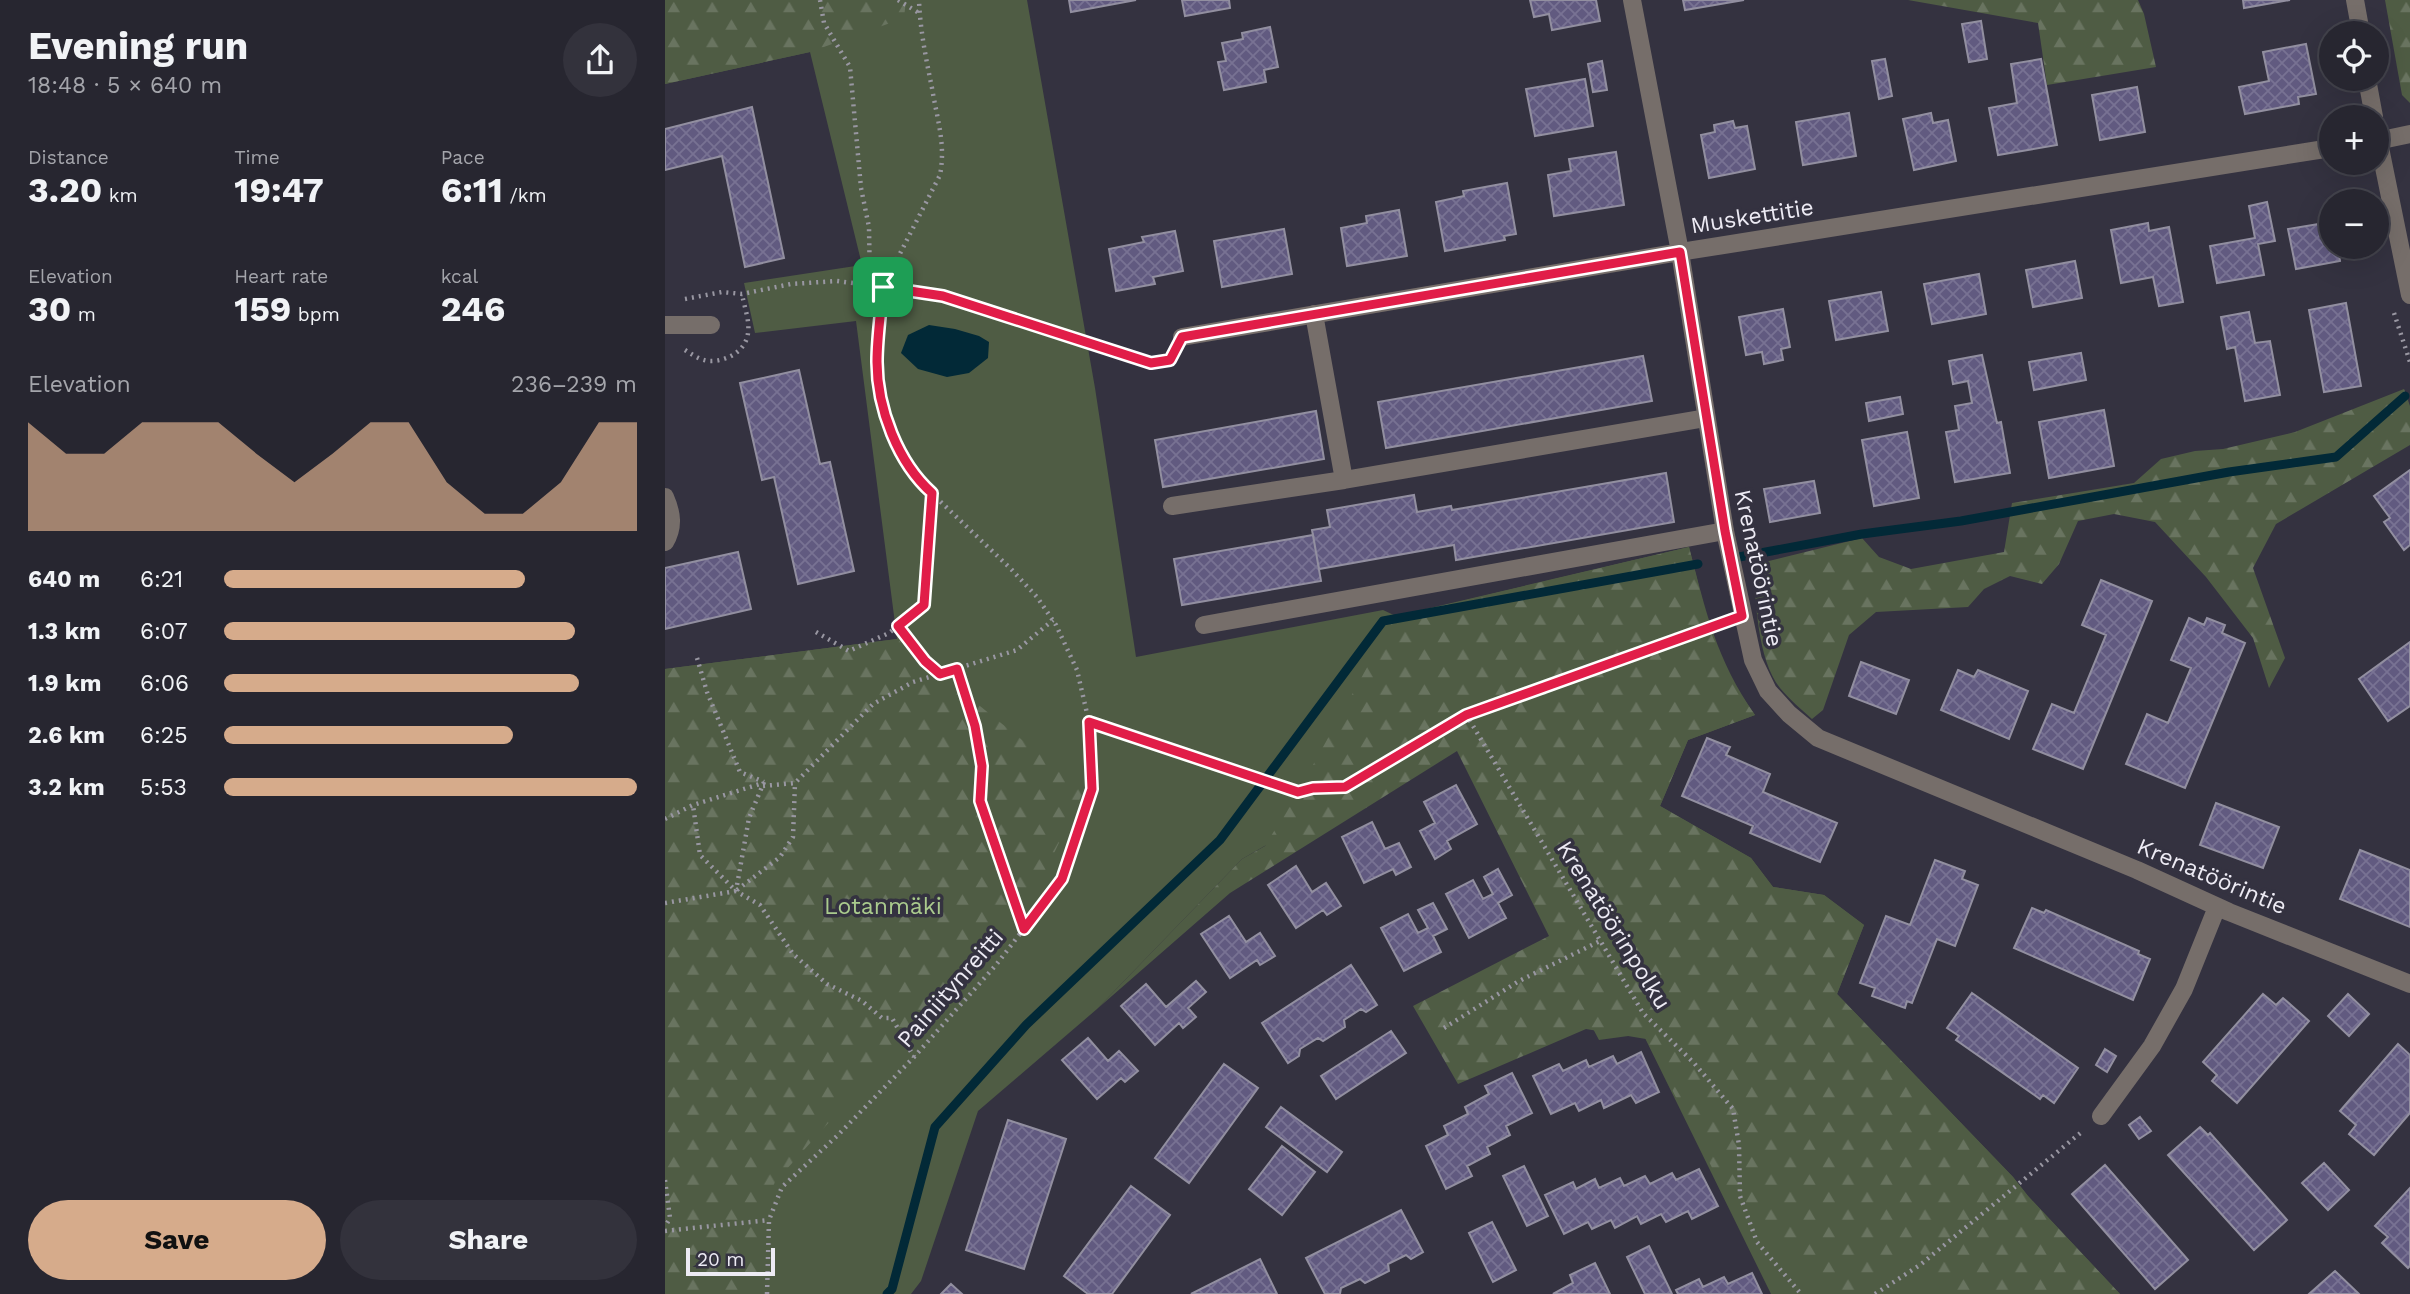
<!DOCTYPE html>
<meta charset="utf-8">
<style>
:root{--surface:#272630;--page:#33323c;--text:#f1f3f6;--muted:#a4a5ab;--line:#43434c;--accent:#d6ab8b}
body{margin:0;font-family:"Work Sans",sans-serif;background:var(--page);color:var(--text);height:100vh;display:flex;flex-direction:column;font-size:26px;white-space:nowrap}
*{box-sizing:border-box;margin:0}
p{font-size:23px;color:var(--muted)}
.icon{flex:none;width:38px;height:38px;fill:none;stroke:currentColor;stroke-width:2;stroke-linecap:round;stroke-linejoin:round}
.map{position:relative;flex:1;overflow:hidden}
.side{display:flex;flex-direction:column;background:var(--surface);width:665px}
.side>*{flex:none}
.buttons{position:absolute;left:1654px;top:21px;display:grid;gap:14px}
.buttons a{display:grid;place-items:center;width:70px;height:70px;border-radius:50%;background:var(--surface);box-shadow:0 7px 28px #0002,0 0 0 2px var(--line);font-size:35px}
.scale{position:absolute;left:21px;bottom:18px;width:89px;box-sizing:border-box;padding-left:7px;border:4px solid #edebf4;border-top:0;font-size:19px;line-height:24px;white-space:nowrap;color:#edebf4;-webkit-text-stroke:5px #343240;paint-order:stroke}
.pin{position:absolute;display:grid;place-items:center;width:60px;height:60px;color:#fff;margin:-30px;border-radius:14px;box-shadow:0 4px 10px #0006}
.round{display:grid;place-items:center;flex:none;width:74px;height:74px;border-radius:37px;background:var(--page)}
.overview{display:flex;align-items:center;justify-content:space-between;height:119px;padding:0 28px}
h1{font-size:38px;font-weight:700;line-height:52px}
.stats{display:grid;grid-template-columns:repeat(3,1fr);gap:10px;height:119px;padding:7px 28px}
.stats div{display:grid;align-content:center}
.stats b{font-size:35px;font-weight:700}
.stats small{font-size:19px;font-weight:400}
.stats p{font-size:19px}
.chart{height:196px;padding:14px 28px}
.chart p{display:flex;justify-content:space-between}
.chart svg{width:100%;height:126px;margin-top:7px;fill:var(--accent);opacity:.7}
.button{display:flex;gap:14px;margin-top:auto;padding:14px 28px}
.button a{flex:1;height:80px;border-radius:42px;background:var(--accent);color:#111;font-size:28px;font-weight:700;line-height:80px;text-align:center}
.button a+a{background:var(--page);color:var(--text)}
ul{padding:0 28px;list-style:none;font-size:23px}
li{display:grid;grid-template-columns:112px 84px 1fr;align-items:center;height:52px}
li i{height:18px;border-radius:9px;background:var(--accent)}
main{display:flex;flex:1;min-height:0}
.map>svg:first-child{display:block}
.green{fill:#4f5c44}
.forest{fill:url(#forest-firs)}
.water{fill:#022937}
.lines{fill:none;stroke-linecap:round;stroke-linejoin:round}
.stream{stroke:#022937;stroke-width:9}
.building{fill:url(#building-cross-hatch);stroke:#928fa0;stroke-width:2}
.path{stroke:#9997a2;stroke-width:4.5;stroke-dasharray:2 5;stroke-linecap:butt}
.service{stroke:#766e6a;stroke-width:18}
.minor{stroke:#766e6a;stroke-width:18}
.tertiary{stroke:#766e6a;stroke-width:18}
.route-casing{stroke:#fff;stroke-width:14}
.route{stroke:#e11d48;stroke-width:9}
.labels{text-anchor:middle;stroke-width:7;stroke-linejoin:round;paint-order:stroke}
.street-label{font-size:23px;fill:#edebf4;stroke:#343240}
.park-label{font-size:23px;fill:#aacb8d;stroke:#343240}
</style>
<main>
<section class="side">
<div class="overview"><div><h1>Evening run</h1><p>18:48 · 5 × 640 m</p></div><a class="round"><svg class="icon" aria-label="share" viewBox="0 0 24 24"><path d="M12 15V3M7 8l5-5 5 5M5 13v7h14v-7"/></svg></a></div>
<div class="stats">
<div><p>Distance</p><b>3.20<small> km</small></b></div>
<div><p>Time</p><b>19:47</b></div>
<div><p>Pace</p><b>6:11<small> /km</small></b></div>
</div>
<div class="stats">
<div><p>Elevation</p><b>30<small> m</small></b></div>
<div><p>Heart rate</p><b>159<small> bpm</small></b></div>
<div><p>kcal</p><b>246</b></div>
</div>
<div class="chart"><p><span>Elevation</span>236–239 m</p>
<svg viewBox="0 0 160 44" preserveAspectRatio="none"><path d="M0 44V6L10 17L20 17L30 6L40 6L50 6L60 17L70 27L80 17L90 6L100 6L110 27L120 38L130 38L140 27L150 6L160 6V44z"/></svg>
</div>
<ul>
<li><b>640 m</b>6:21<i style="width:73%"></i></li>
<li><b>1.3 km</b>6:07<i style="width:85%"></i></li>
<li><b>1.9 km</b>6:06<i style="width:86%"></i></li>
<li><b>2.6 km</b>6:25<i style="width:70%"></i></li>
<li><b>3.2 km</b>5:53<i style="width:100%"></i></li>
</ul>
<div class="button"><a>Save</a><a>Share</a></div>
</section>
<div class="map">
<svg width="1745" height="1294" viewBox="0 0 1745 1294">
<defs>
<pattern id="forest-firs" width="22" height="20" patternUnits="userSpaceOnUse" patternTransform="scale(1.75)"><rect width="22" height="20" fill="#4f5c44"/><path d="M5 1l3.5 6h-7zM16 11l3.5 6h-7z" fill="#697460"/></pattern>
<pattern id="building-cross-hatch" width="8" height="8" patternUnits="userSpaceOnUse" patternTransform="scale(1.75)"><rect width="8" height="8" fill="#615a80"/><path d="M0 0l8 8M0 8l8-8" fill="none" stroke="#787293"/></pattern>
</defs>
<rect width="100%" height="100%" fill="#343240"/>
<!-- green -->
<path class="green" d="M 0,0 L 362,0 L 430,388 L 471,657 L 718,610 L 731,616 L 1024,547 C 1041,612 1051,659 1090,715 L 1023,740 L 995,806 L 1086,858 L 1108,887 L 1159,895 L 1199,925 L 1172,994 L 1348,1177 L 1363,1196 L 1455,1294 L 1106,1294 L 978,1034 L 934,1040 L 885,948 L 915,928 L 792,736 L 577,859 L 432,1009 L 313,1111 L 256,1281 L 246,1294 L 0,1294 L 0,669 L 232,639 L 191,321 L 90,333 L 79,283 L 197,265 L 145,52 L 0,84 Z"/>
<!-- forest -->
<path class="forest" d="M 0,0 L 241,0 L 239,18 L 145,52 L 0,84 Z
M 1243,0 L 1473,0 L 1479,14 L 1491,67 L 1382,85 L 1373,23 Z
M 1720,0 L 1745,0 L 1745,103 L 1737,95 Z
M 1739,389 L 1745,406 L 1745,445 L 1611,524 L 1588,568 L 1620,658 L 1604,688 L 1588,638 L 1541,577 L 1490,522 L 1449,514 L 1413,521 L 1394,564 L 1377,584 L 1345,576 L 1319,589 L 1303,607 L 1211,612 L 1184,635 L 1158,710 L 1147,719 C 1136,709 1124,699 1115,688 C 1092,659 1091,601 1088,565 L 1197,538 L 1214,557 L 1246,569 L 1339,552 L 1347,503 L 1469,483 L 1496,459 L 1530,451 L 1558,449 L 1630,432 Z
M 1024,547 L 1045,631 L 1070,686 L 1090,715 L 1023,740 L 995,806 L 1086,858 L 1108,887 L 1159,895 L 1199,925 L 1172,994 L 1348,1177 L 1363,1196 L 1455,1294 L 1279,1294 L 1255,1252 L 1194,1294 L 1159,1294 L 1092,1210 L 1059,1191 L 981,1039 L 921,1029 L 793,1084 L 748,1006 L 884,936 L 792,751 L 565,893 L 432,1009 L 577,859 L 600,846 L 633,792 L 730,617 Z
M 232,639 L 419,790 L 382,868 L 316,954 L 110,1182 L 97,1211 L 94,1294 L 0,1294 L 0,669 Z"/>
<!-- water -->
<path class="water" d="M 264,325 L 290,329 L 314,336 L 324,342 L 323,358 L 304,373 L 282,377 L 253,369 L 236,353 L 243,335 Z"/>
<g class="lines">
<!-- stream -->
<path class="stream" d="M 1074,557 L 1197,534 L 1296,521 L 1564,472 L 1671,457 L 1740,396
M 222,1294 L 227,1289 L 270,1127 L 361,1025 L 555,840 L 718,621 L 1033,564"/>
</g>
<!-- building -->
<path class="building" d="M 404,0 L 471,0 L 406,12 Z
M 517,0 L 564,0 L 565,8 L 520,16 Z
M 865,0 L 931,0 L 935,21 L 887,30 L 884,14 L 869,17 Z
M 1018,0 L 1079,0 L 1020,10 Z
M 1578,0 L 1625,0 L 1579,8 Z
M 1316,21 L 1322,59 L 1304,62 L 1297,24 Z
M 605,27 L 613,67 L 599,70 L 601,82 L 559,90 L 553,62 L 561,61 L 557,43 L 578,39 L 577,33 Z
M 1641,44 L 1651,94 L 1633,97 L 1634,104 L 1580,114 L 1574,87 L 1604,81 L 1598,52 Z
M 1220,59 L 1227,96 L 1214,99 L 1207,61 Z
M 1376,59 L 1392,145 L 1333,155 L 1324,108 L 1352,103 L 1346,64 Z
M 937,61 L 942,90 L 928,92 L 923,64 Z
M 920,79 L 928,126 L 870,136 L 861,89 Z
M 1472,87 L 1480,132 L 1435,140 L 1427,95 Z
M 87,107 L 119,258 L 80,267 L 57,156 L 0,170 L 0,129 Z
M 1184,113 L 1191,156 L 1138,165 L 1131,122 Z
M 1266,113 L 1268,123 L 1283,120 L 1291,161 L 1249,170 L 1238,119 Z
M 1068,121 L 1070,128 L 1082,126 L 1090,169 L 1044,178 L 1036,135 L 1050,132 L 1049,125 Z
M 951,152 L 959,205 L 889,216 L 883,175 L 906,171 L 904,159 Z
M 842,183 L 851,234 L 839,236 L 840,240 L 780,251 L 771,202 L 799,196 L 798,191 Z
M 1683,195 L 1684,201 L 1668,201 L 1667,197 Z
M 1602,202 L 1610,241 L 1593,244 L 1599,275 L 1552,283 L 1545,246 L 1590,238 L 1584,206 Z
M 734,210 L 742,256 L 682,266 L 676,228 L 702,223 L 701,216 Z
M 1666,222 L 1666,247 L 1673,247 L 1675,261 L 1631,269 L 1623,229 Z
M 1483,223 L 1484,231 L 1504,227 L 1518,302 L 1494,306 L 1488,277 L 1456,283 L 1446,230 Z
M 619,229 L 627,274 L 557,287 L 549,241 Z
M 510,231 L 518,271 L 488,277 L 490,284 L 451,291 L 444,249 L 479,242 L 477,237 Z
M 1410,261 L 1417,298 L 1368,307 L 1361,270 Z
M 1314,274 L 1321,314 L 1267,324 L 1259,284 Z
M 1216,292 L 1223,331 L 1171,340 L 1164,301 Z
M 1681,303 L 1696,386 L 1659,392 L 1644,310 Z
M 1118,309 L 1125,347 L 1116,349 L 1118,360 L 1099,364 L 1097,352 L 1081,355 L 1074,317 Z
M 1584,312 L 1590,343 L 1605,341 L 1615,395 L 1580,401 L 1570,347 L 1562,349 L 1556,317 Z
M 1416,353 L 1421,380 L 1369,390 L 1364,362 Z
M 1317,355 L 1332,423 L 1336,422 L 1345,473 L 1290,482 L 1281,432 L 1294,430 L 1290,406 L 1307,403 L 1303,381 L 1288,384 L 1284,361 Z
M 978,356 L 987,401 L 721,448 L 713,402 Z
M 134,370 L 155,464 L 165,462 L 189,571 L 133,584 L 109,477 L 97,480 L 75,383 Z
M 1235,397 L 1238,414 L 1204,421 L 1201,403 Z
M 1439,410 L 1449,466 L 1384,478 L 1374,422 Z
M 651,411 L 659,459 L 498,487 L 490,440 Z
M 1242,432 L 1254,498 L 1209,506 L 1197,440 Z
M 1745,470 L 1745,545 L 1739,550 L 1719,522 L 1725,518 L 1709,496 Z
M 1001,473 L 1009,522 L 791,560 L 789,545 L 654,569 L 647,530 L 665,527 L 662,510 L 749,495 L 752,512 L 786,506 L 787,510 Z
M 1149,481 L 1155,513 L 1105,522 L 1099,489 Z
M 648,535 L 656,581 L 517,605 L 509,559 Z
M 73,552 L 86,609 L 0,629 L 0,568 Z
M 1436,580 L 1487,601 L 1418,769 L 1368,749 L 1387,704 L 1409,713 L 1441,635 L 1417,625 Z
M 1524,618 L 1539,625 L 1542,618 L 1560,625 L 1557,633 L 1580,643 L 1520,788 L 1461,764 L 1482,714 L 1503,723 L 1526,668 L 1506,660 Z
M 1745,642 L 1745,706 L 1723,721 L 1694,679 Z
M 1196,662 L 1244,680 L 1231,714 L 1184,696 Z
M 1293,670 L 1309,677 L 1313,670 L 1363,691 L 1344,739 L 1276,710 Z
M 1042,738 L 1065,747 L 1061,755 L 1105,774 L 1098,792 L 1172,823 L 1155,862 L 1085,833 L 1088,826 L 1017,796 Z
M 791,785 L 812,824 L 782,841 L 786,849 L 770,859 L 755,831 L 770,823 L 759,802 Z
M 1551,803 L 1614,827 L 1598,868 L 1535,845 Z
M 707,822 L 720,849 L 734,843 L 746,867 L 731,875 L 728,869 L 699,883 L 677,837 Z
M 1695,850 L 1745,870 L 1745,927 L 1675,899 Z
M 1270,860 L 1300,871 L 1297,879 L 1313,885 L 1290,946 L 1272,939 L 1247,1003 L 1242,1001 L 1240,1008 L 1207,996 L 1210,988 L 1195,983 L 1221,916 L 1245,925 Z
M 631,866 L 647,892 L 661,883 L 676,906 L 662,915 L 658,910 L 631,928 L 603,885 Z
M 833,869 L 847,895 L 833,903 L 841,918 L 804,938 L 781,894 L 808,880 L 818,899 L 828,894 L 819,877 Z
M 768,903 L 782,929 L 768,936 L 776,952 L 739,971 L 716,928 L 743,914 L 753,933 L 763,928 L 753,910 Z
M 1367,908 L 1379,913 L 1381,910 L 1474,951 L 1473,954 L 1485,959 L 1468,1000 L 1349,948 Z
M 564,916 L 581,942 L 595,933 L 610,956 L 595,965 L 592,960 L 565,978 L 536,934 Z
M 686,965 L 712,1005 L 701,1012 L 696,1009 L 679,1020 L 680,1027 L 658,1041 L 653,1038 L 635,1049 L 634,1056 L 623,1063 L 597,1023 Z
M 531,981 L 541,992 L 523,1008 L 531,1017 L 518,1028 L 514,1023 L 490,1045 L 456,1006 L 481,984 L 501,1007 Z
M 1307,993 L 1413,1068 L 1389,1103 L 1378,1095 L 1375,1099 L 1291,1040 L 1294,1036 L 1282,1028 Z
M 1598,994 L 1611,1005 L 1618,998 L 1644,1021 L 1572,1103 L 1547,1081 L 1552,1075 L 1538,1062 Z
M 1683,994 L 1704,1014 L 1684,1036 L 1663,1016 Z
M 726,1031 L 741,1053 L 671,1099 L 656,1076 Z
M 423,1038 L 443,1061 L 454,1051 L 473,1071 L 460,1082 L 456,1078 L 432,1099 L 397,1060 Z
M 1733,1044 L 1745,1055 L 1745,1113 L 1709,1155 L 1684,1134 L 1691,1125 L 1675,1111 Z
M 1440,1049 L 1451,1056 L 1442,1072 L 1431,1065 Z
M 976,1052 L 994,1092 L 971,1103 L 966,1095 L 939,1108 L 936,1100 L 914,1111 L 910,1103 L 886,1114 L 868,1076 L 894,1064 L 898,1071 L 921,1060 L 924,1067 L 948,1056 L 952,1064 Z
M 559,1064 L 593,1088 L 524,1183 L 490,1158 Z
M 847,1073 L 867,1113 L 841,1126 L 845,1135 L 822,1147 L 825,1154 L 802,1166 L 807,1176 L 781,1189 L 761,1146 L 783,1135 L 779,1126 L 803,1114 L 800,1107 L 824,1094 L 820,1086 Z
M 616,1107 L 677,1152 L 662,1172 L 601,1127 Z
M 1475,1117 L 1486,1131 L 1474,1139 L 1464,1125 Z
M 343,1120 L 401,1139 L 359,1269 L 301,1250 Z
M 1535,1127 L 1543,1135 L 1545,1133 L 1622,1220 L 1589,1250 L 1503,1155 Z
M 617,1146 L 650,1172 L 617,1215 L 584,1189 Z
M 1659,1163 L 1684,1190 L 1663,1210 L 1637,1183 Z
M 1440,1165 L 1523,1260 L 1490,1289 L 1407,1194 Z
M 859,1166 L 883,1216 L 862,1226 L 838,1176 Z
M 1034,1169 L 1053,1206 L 1027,1219 L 1023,1211 L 1001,1222 L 996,1214 L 976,1224 L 972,1216 L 950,1228 L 946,1220 L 927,1229 L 923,1222 L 899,1234 L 880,1195 L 908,1182 L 911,1189 L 930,1179 L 934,1188 L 955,1178 L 959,1186 L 980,1176 L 985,1184 L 1007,1173 L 1011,1180 Z
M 466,1186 L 505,1215 L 447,1294 L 423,1294 L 399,1276 Z
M 1745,1188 L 1745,1266 L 1743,1268 L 1717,1243 L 1723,1237 L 1710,1226 Z
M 736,1210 L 758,1252 L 746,1259 L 741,1255 L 723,1264 L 724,1271 L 700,1283 L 695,1279 L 676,1288 L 675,1294 L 660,1294 L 641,1258 Z
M 827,1222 L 851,1270 L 828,1282 L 804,1233 Z
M 984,1246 L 1007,1294 L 980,1294 L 962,1257 Z
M 595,1259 L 612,1294 L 526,1294 Z
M 930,1263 L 945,1294 L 888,1294 L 908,1283 L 905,1275 Z
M 1670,1271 L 1694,1294 L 1644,1294 Z
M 1087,1273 L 1097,1294 L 1013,1294 L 1011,1290 L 1034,1279 L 1038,1287 L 1059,1277 L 1063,1284 Z
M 286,1284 L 297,1294 L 276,1294 Z"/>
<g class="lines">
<!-- path -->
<path class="path" d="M 155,0 L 159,23 L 185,67 L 196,188 L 204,227 L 205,285
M 233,0 L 254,13
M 20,299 L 57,292 L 77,294 L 126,284 L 172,281 L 218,287 L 278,296 L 487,363 L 505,360 L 507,357
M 1729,313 L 1745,362
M 20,350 C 28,355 36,361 46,361 C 62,361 81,351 83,333 C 85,321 79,306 77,294
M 233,626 L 260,661 L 274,674
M 151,632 L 184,651 L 224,633 L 259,605 L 267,494
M 32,658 L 42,692 L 75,772 L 99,782
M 292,669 L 310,726 L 317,766 L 315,801 L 359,929
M 801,714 L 978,1013 L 1029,1063 L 1068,1109 L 1074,1145 L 1075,1196 L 1092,1242 L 1136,1294
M 424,722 L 633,792 L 648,788 L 680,787 L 801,714 L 1058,623
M 99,782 L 84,818 L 71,891 L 95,905 L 128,954 L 162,984 L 197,1001 L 217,1018 L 227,1018 L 249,1057
M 98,786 L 130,783 L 208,704 L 248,682 L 352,650 L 388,620
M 0,819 L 28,805 L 98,783
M 72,890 L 115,857 L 128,837 L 130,783
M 0,903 L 71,891 L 35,855 L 28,805
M 779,1028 L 854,981 L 935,941
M 0,1180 L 5,1218 L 0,1227
M 0,1231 L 104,1220
M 102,1294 L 104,1220 L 117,1187 L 173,1135 L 249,1057 L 331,965 L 397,879 L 427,789 L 424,722 L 412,670 L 391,625 L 372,597 L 346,569 L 257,484 L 227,437 L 217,398 L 212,364 L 218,287 L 275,175 C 281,144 272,119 267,88 C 261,59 255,29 254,0
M 1210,1294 L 1255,1265 L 1419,1130"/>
<!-- service -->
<path class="service" d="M 649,314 L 679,480 L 1041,418
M 0,497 C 7,513 9,527 0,542
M 507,506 L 679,480
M 539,625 L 1060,531"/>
<!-- minor -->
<path class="minor" d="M 967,0 L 1015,252 L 1060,531 L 1088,660 L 1103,691 L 1124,714 L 1153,738 L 1472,870 L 1564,912 L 1745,984
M 1712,141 L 1745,134
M 0,325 L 46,325
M 517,337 L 1015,252 L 1666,148
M 1436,1116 L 1487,1046 L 1519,989 L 1552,907"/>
<!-- tertiary -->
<path class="tertiary" d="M 1690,0 L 1696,33
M 1702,79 L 1709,117
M 1712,133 L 1745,295"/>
</g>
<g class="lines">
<!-- route casing -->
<g class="route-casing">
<path id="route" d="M 1015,252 L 1060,531 L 1077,616 L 801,715 L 680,787 L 648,788 L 633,792 L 424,722 L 427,789 L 397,879 L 359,929 L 315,801 L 317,766 L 310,726 L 292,669 L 275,674 L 260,661 L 233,626 L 259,605 L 267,493 C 233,463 212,408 212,362 C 212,337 216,312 218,287 L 278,296 L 486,363 L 505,360 L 517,337 Z"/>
</g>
<!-- route -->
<use href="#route" class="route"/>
</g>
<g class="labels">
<!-- street labels -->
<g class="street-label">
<text transform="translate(1087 216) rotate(-9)" y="8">Muskettitie</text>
<text transform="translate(1094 568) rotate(78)" y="8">Krenatöörintie</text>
<text transform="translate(1547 876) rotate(23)" y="8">Krenatöörintie</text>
<text transform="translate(949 925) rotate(58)" y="8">Krenatöörinpolku</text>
<text transform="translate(285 988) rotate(-49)" y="8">Painiitynreitti</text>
</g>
<!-- park labels -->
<g class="park-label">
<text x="218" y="914">Lotanmäki</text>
</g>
</g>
</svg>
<div class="buttons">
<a><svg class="icon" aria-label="locate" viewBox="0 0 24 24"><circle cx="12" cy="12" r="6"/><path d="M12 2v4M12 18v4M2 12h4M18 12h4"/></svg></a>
<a>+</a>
<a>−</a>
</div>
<div class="scale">20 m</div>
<div class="pin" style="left:218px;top:287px;background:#1e9e55"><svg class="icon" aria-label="arrive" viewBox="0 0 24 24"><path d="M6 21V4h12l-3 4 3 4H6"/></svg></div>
</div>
</main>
